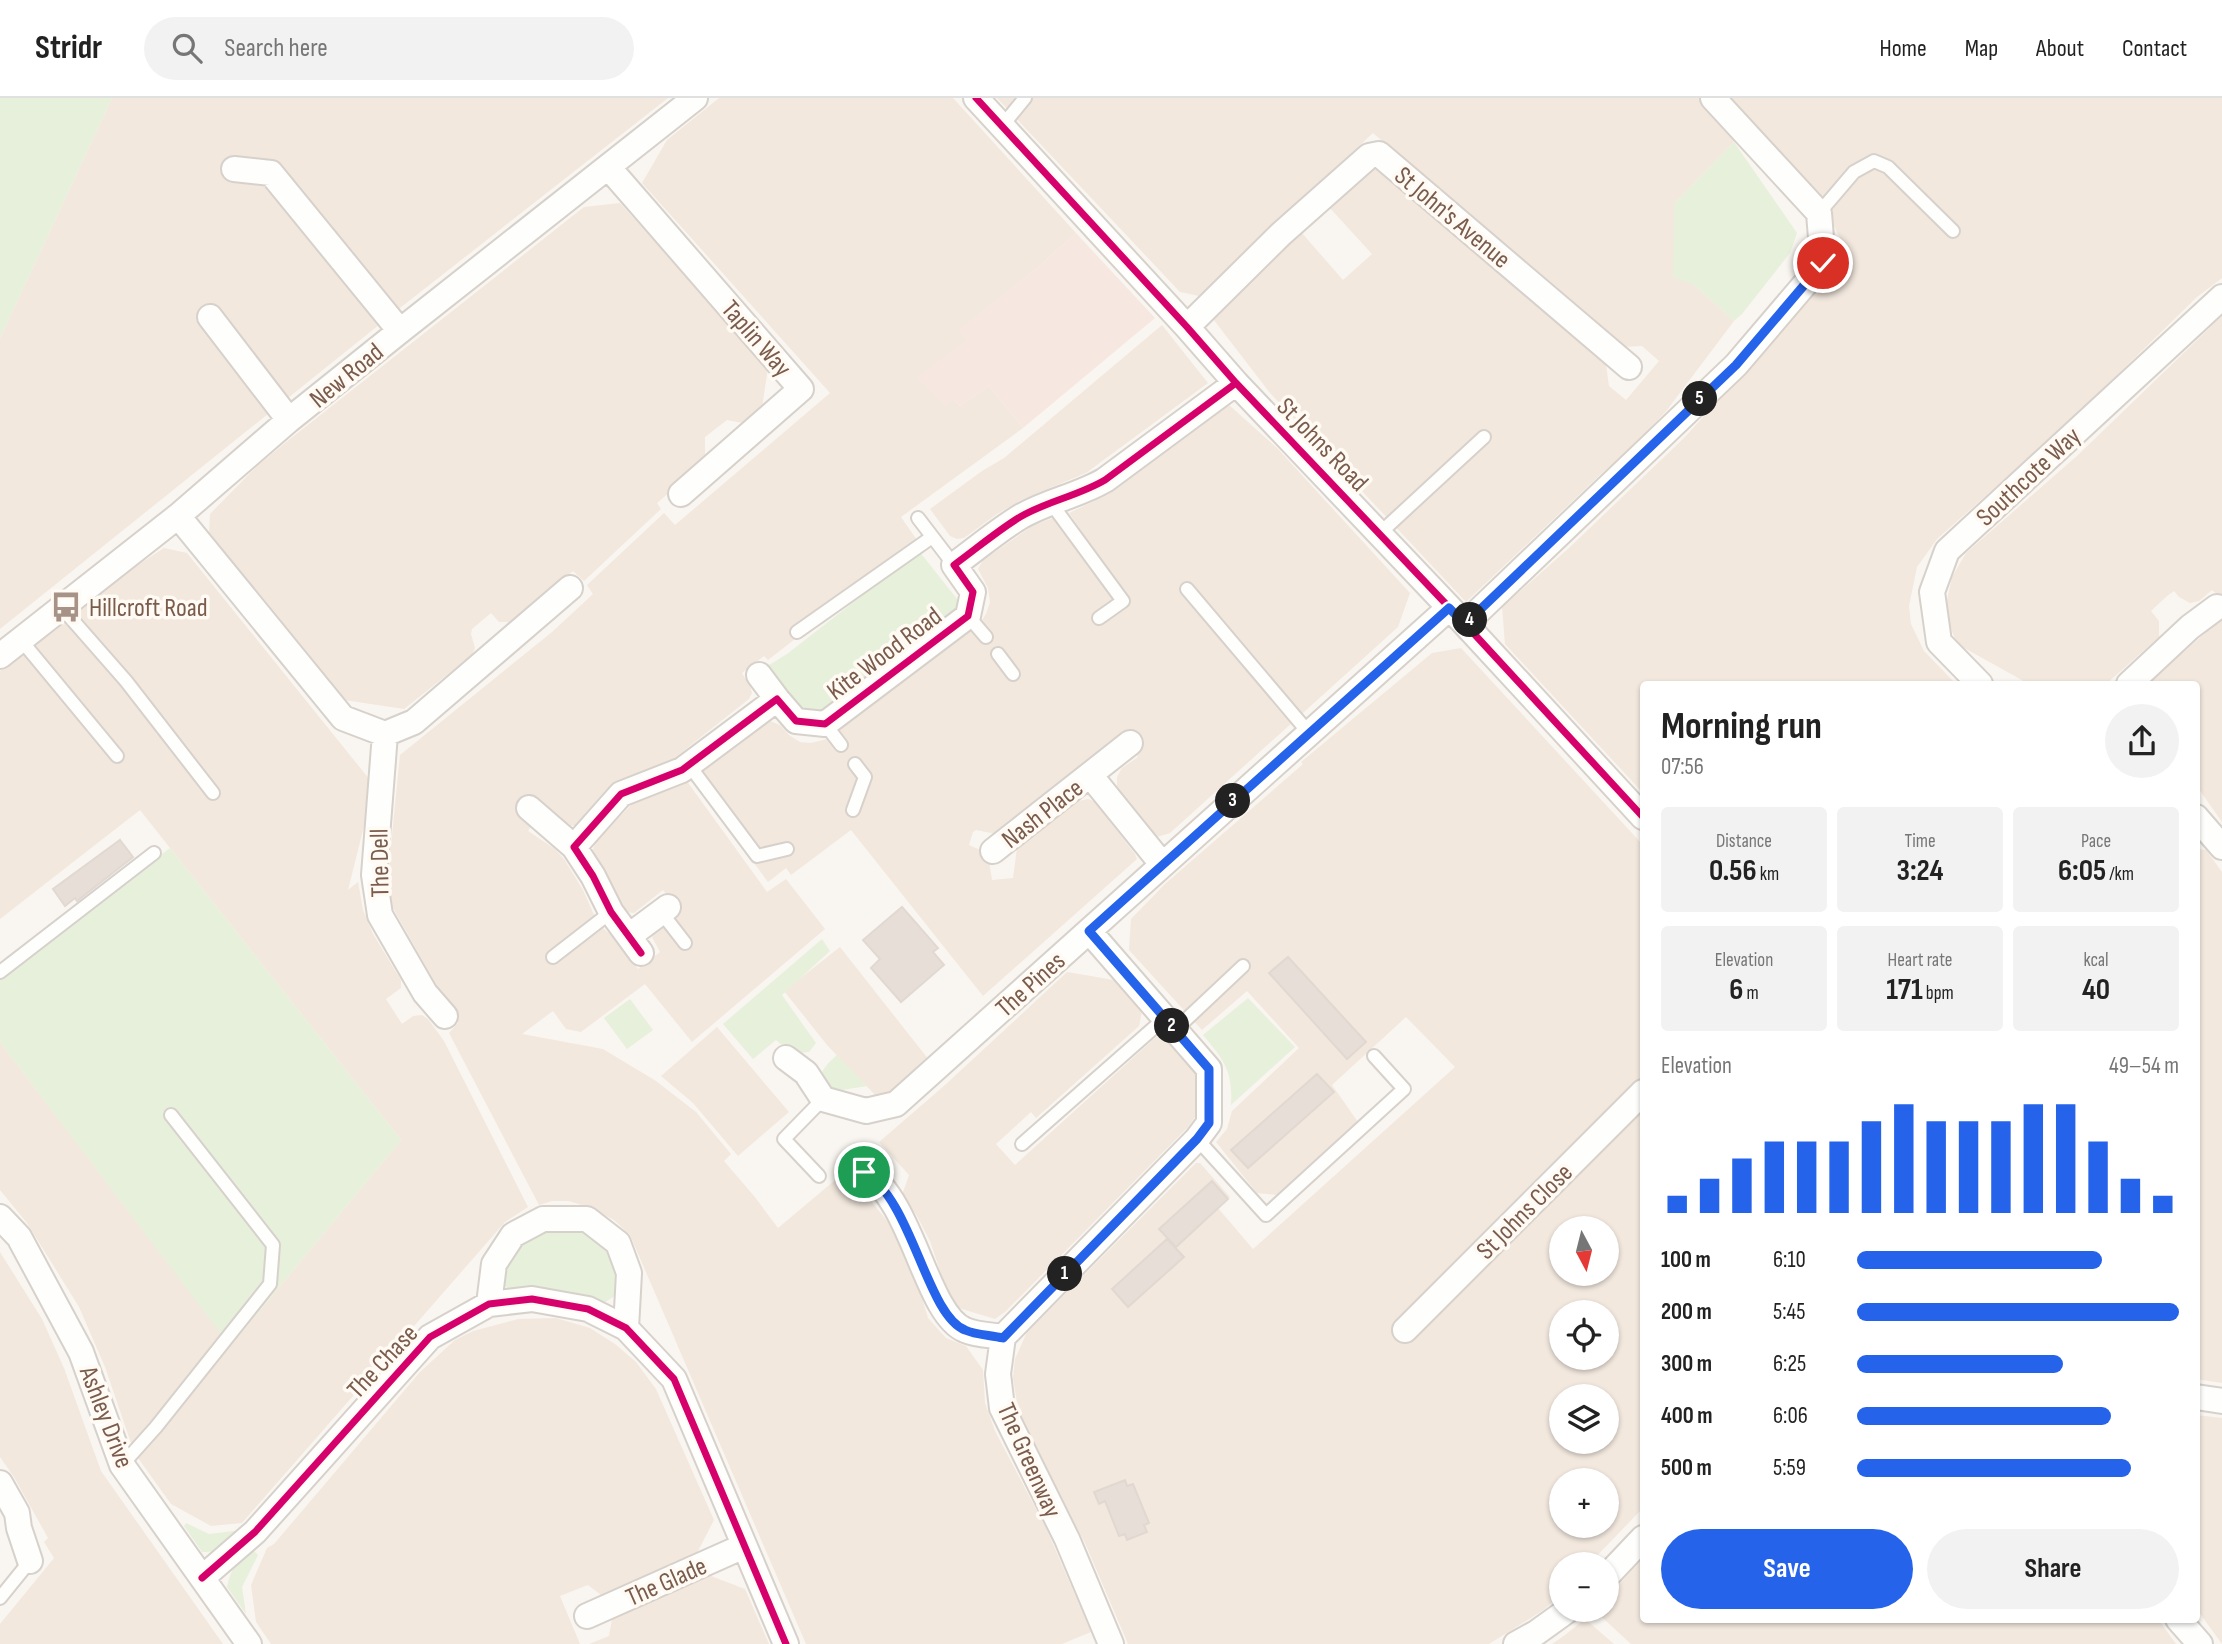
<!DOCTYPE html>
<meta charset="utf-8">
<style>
:root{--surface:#fff;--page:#f2f2f2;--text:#222;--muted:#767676;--line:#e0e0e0;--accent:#2563eb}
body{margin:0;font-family:"Sofia Sans Condensed",sans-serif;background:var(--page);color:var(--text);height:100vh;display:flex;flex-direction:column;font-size:26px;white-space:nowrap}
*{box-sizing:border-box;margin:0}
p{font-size:23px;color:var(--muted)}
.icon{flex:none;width:38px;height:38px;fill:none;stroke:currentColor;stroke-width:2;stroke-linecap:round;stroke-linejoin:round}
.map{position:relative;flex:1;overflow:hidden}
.sheet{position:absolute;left:1640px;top:583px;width:560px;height:942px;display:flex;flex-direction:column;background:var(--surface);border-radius:7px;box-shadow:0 2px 5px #0004}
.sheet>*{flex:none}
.needle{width:46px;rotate:173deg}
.fabs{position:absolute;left:1549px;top:1118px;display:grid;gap:14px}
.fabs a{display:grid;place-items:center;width:70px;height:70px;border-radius:50%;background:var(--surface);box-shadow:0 2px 5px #0004;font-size:35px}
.pin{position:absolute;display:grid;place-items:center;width:60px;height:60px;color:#fff;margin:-30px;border:4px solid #fff;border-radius:50%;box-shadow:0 2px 7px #0007}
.km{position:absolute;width:35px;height:35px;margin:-18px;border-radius:50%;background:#222;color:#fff;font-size:19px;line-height:35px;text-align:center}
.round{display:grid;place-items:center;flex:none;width:74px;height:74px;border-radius:37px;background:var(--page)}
.head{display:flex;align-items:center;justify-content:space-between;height:119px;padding:0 21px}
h1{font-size:38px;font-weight:700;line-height:52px}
.figures{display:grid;grid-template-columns:repeat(3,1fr);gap:10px;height:119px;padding:7px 21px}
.figures div{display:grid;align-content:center;border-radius:7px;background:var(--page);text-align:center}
.figures b{font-size:30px;font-weight:700}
.figures small{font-size:19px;font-weight:400}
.figures p{font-size:19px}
.chart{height:196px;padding:14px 21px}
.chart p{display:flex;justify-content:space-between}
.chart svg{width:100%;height:126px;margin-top:7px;stroke:var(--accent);stroke-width:6}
.action{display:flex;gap:14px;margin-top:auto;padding:14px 21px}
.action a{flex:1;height:80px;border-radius:42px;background:var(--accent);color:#fff;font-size:28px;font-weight:700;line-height:80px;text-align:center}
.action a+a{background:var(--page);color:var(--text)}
ul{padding:0 21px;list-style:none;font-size:23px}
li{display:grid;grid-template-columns:112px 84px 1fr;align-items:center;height:52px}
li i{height:18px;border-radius:9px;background:var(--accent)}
header{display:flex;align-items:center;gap:42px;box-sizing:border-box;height:98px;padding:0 35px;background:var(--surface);border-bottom:2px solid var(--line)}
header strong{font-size:33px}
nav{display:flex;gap:38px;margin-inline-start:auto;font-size:24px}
.search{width:490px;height:63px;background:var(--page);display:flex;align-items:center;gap:18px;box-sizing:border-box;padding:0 24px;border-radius:38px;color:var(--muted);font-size:26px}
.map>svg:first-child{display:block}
.residential{fill:#f2e8de;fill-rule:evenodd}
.commercial{fill:#f6e8e1}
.green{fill:#e7f0db}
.building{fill:#e6ded7;stroke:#e2d8d2;stroke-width:2}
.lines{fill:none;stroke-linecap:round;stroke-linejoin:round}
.service-casing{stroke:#d7d1cb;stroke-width:16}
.minor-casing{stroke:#d7d1cb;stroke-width:28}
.service{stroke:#fefefd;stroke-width:12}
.minor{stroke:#fefefd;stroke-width:24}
.cycleway-casing{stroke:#fffaf3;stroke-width:11}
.cycleway{stroke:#d6006c;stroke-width:7}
.route-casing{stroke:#fff;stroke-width:14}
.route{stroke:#2563eb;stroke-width:9}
.labels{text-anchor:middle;stroke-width:7;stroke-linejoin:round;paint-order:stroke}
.street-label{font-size:26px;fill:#7a5c4d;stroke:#fffaf3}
.poi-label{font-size:26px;fill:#7a5c4d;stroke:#fffaf3;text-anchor:start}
</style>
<header>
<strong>Stridr</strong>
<div class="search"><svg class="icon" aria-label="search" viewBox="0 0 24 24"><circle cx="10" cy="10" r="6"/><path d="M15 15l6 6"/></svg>Search here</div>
<nav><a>Home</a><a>Map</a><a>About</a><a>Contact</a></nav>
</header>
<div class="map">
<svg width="2222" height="1546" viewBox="0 0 2222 1546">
<rect width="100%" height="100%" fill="#f9f5f0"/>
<!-- residential -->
<path class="residential" d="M 112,0 L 668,0 L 400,210 L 0,531 L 0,240 Z
M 719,0 L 953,0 L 1076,135 L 1029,177 L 959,232 L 967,242 L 954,302 L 960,308 L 989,288 L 1023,330 L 901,419 L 919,445 L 768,562 L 764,558 L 742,575 L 750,588 L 752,595 L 749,601 L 658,673 L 584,727 L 569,728 L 543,712 L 528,733 L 555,751 L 564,761 L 583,792 L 595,819 L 605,832 L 619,842 L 626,857 L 638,871 L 660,854 L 652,839 L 655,834 L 680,815 L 663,792 L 634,815 L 626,814 L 615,800 L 593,752 L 595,745 L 632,706 L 686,682 L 767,794 L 786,781 L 825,831 L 692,944 L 645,886 L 581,934 L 566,931 L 553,913 L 522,936 L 603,951 L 656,983 L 696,1014 L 731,1056 L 724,1063 L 754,1098 L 778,1130 L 846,1073 L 889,1125 L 911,1164 L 928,1220 L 946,1240 L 966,1248 L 983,1272 L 985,1305 L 995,1333 L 1046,1430 L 1091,1534 L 1062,1546 L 806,1546 L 630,1137 L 614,1122 L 591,1110 L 569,1103 L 552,1103 L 539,1107 L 449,935 L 458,925 L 389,803 L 384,769 L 391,747 L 400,657 L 552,534 L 593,496 L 587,487 L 664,415 L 675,427 L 830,295 L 642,85 L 667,42 Z
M 997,0 L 1704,0 L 1734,44 L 1674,106 L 1694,187 L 1734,223 L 1667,312 L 1631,351 L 1602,375 L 1466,504 L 1270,295 L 1210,217 L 1301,134 L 1343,182 L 1372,156 L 1329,109 L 1370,71 L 1378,69 L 1606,267 L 1609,288 L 1626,302 L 1659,263 L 1642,248 L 1622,249 L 1373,35 L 1199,198 L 1180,194 Z
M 1720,0 L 2222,0 L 2222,180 L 2197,199 L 2071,322 L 1937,441 L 1917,469 L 1909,508 L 1911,526 L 1924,553 L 1956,586 L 1643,586 L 1643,695 L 1505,546 L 1502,509 L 1569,450 L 1685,339 L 1770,245 L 1833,163 L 1842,144 L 1833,126 Z
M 620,105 L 768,270 L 761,316 L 748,326 L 727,322 L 705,339 L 705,364 L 657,405 L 661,411 L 584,483 L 573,473 L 513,524 L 499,524 L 491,515 L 472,531 L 471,536 L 475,550 L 472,557 L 404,611 L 344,602 L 209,435 L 210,416 L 256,369 L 290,341 L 584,109 Z
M 2222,218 L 2222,501 L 2212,492 L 2199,503 L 2190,505 L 2179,499 L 2174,493 L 2167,498 L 2151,513 L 2159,523 L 2159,539 L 2106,586 L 2029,586 L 1957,546 L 1947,520 L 1947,502 L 1952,479 L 1966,455 L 2078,357 Z
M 1162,227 L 1208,285 L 1086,375 L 1023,401 L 997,416 L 964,440 L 957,441 L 950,438 L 930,411 L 982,373 L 1004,360 Z
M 1229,307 L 1278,351 L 1410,495 L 1398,529 L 1170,735 L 1157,739 L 1117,693 L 1117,679 L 1122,670 L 1138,659 L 1134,653 L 996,736 L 976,732 L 973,734 L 969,747 L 980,752 L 989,763 L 992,782 L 1013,780 L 1017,750 L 1079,703 L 1088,701 L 1094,703 L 1135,756 L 1137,761 L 983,898 L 851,732 L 791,777 L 786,770 L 768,784 L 691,680 L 770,623 L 780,627 L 789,637 L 800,644 L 810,645 L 824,642 L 980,525 L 986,516 L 990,504 L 988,490 L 978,471 L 983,462 L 1034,427 L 1067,415 L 1085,438 L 1069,415 L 1109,396 Z
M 164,450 L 187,455 L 370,682 L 366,720 L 348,792 L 358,784 L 363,812 L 373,836 L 401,882 L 401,890 L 386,901 L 402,926 L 413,918 L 422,917 L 428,921 L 444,943 L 528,1109 L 505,1124 L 242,1425 L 211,1428 L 171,1406 L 138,1360 L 401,1042 L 140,712 L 0,821 L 0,573 L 107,487 Z
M 2222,520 L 2222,724 L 2196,687 L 2196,586 L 2148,586 Z
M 1461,550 L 1643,747 L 1643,1410 L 1589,1466 L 1561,1466 L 1561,1495 L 1545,1511 L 1489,1546 L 1128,1546 L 1085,1445 L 1019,1317 L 1013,1280 L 1015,1261 L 1027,1234 L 1196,1065 L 1200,1065 L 1230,1099 L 1218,1110 L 1253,1151 L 1455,969 L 1406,919 L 1332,987 L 1363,1031 L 1287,1098 L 1257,1095 L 1216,1044 L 1227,1031 L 1232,1013 L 1299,950 L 1247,893 L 1202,932 L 1129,852 L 1131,821 L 1165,786 L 1303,666 L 1301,664 L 1432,555 ZM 1561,1130 L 1606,1130 L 1606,1176 L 1561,1176 ZM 1561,1214 L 1606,1214 L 1606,1260 L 1561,1260 ZM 1561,1298 L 1606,1298 L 1606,1344 L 1561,1344 ZM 1561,1382 L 1606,1382 L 1606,1428 L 1561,1428 Z
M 2196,751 L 2206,752 L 2222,774 L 2222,1285 L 2196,1281 Z
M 840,849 L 929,962 L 910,981 L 879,1001 L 827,947 L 784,893 Z
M 1067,874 L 1114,882 L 1142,913 L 1139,928 L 1036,1020 L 1031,1014 L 996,1046 L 1015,1067 L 1156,939 L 1168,940 L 1196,973 L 1201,987 L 1199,1014 L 1188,1029 L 1005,1214 L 995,1221 L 952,1208 L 930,1143 L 917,1118 L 902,1097 L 909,1077 L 879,1044 L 945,987 Z
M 717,929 L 789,1014 L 738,1058 L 693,1005 L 661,978 Z
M 0,944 L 225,1240 L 133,1351 L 105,1269 L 79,1209 L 27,1125 L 0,1092 Z
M 0,1154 L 42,1221 L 64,1270 L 101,1373 L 223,1546 L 0,1546 L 0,1526 L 54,1460 L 44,1444 L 48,1440 L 14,1379 L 0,1359 Z
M 556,1220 L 590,1230 L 615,1246 L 636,1264 L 656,1291 L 714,1422 L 697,1455 L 601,1497 L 588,1487 L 560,1498 L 580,1546 L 271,1546 L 256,1524 L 251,1487 L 267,1450 L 274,1446 L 420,1274 L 455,1242 L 473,1233 L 518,1221 Z
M 2196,1317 L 2222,1320 L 2222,1546 L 2196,1510 Z
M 1643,1461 L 1643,1521 L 2158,1521 L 2176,1546 L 1631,1546 L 1594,1512 L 1606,1512 L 1607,1499 Z
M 711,1478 L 745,1491 L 769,1546 L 589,1546 L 609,1538 L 612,1521 Z
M 1585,1521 L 1614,1546 L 1552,1546 L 1565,1537 Z"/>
<!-- commercial -->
<path class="commercial" d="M 1076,135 L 1155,220 L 1023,330 L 989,288 L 960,308 L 954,302 L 945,308 L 917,279 L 967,242 L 958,232 L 1029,177 Z"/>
<!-- green -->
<path class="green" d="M 0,0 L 112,0 L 0,240 Z
M 1734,44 L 1797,135 L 1790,155 L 1742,216 L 1734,223 L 1694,187 L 1673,179 L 1674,106 Z
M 919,453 L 957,501 L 958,511 L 821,614 L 807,617 L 767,575 L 769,567 L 787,556 Z
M 170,750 L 401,1042 L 138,1360 L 133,1351 L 224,1240 L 0,944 L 0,879 Z
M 822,841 L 830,853 L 782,897 L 816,945 L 809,954 C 794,956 787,952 776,942 L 753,961 L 723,926 Z
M 1248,900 L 1295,949 L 1231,1007 C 1233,973 1224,962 1203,937 Z
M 630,901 L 653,932 L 627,951 L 604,920 Z
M 837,957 L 867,988 L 830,994 C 815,977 822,971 837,957 Z
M 577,1130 C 608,1148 619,1160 618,1196 L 602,1206 L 517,1195 C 504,1190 499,1184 499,1170 L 534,1133 Z
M 186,1425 L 209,1436 L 242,1432 C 229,1444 220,1455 202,1454 L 184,1428 Z
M 252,1451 L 258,1457 L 242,1489 L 246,1516 L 227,1489 C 230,1472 238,1461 252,1451 Z"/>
<!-- building -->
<path class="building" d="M 120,742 L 133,759 L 77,803 L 75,800 L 65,808 L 53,791 Z
M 902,809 L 938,850 L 933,854 L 944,867 L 901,904 L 871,870 L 880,861 L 863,842 Z
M 1288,859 L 1366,944 L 1347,961 L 1269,875 Z
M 1317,976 L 1334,994 L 1248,1070 L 1231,1052 Z
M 1212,1083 L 1228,1101 L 1176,1149 L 1159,1131 Z
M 1167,1141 L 1184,1159 L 1128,1209 L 1112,1191 Z
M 1125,1382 L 1127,1388 L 1133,1386 L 1149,1425 L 1144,1427 L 1147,1434 L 1127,1442 L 1125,1436 L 1119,1438 L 1105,1403 L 1099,1406 L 1094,1394 Z"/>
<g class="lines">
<!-- service casing -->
<g class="service-casing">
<path id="service" d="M 1002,28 L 1025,0
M 1819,115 L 1854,74 L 1874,63 L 1888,69 L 1953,133
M 1051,405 L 1123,503 L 1099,520
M 918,420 L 954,467
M 1379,436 L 1484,339
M 1187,491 L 1309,635
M 62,510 L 126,583 L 213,695
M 968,518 L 986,539
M 797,534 L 932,439
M 21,542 L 117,658
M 998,556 L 1013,576
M 825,626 L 841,647
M 689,667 L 757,758 L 787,751
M 853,712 L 865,679 L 855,666
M 661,814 L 685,845
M 553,859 L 611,814
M 0,874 L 154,755
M 1175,932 L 1243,868
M 1197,1041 L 1266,1117 L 1404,991 L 1374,958
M 1022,1046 L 1165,920
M 819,1078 L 784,1041 L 823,1001
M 122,1367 L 156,1329 L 270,1186 L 273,1147 L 171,1017
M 0,1500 L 30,1463"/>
</g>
<!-- minor casing -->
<g class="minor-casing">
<path id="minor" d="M 976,0 L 1187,229 L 1236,285 L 1465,526 L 1643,719
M 609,70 L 801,291 L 681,396
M 234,71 L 271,75 L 400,233
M 210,219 L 289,322
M 1187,229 L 1281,136 L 1369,58 L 1379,56 L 1629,269
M 178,418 L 343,620 L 385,636 L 414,624 L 570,490
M 1465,526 L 1736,267 L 1823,165 L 1819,115 L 1713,0
M 0,558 L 178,418 L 289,322 L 400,233 L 695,0
M 759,577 L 777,601
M 1980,586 L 1939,544 L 1932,494 L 1947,453 L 2222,199
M 2129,586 L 2190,529 L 2217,509
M 385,636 L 374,777 L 380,817 L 425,895 L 445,918
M 1090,677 L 1162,766
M 529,710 L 574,749
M 2196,719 L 2222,749
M 993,753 L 1130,645
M 1089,833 L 1209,971 L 1209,1025 L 1197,1041 L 1003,1239 L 998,1276 L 1002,1310 L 1067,1441 L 1111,1546
M 629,838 L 668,809
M 641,855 L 611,814 L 593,778 L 574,749 L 621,696 L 682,672 L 777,601 L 796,623 L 825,626 L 968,518 L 973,494 L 954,467 C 976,451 997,433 1020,419 C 1047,403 1078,398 1105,382 L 1236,285
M 786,960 L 806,975 L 823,1001 L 866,1013 L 896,1006 L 1449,510
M 865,1074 C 913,1103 926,1216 965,1232 C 976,1237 991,1237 1003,1239
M 0,1119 L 19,1139 L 81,1254 L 122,1367 L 249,1546
M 489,1206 L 494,1166 L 513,1137 L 543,1121 L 587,1121 L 618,1145 L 629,1175 L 626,1230
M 1405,1232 L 1643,994
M 2196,1299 L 2222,1303
M 0,1385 L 17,1415 L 19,1430 L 30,1463
M 1606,1479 L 1643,1440
M 202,1480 L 255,1434 L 430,1239 L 489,1206 L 532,1201 L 588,1211 L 626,1230 L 674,1281 L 786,1546
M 587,1518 L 744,1448
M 2178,1521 L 2200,1546
M 1516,1546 L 1536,1535 L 1568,1512"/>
</g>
<!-- service -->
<use href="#service" class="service"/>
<!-- minor -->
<use href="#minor" class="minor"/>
<!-- cycleway casing -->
<g class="cycleway-casing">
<path id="cycleway" d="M 976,0 L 1187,229 L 1236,285 L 1465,526 L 1643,719
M 641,855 L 611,814 L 593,778 L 574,749 L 621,696 L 682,672 L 777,601 L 796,623 L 825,626 L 968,518 L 973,494 L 954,467 C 976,451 997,433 1020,419 C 1047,403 1078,398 1105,382 L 1236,285
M 202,1480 L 255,1434 L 430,1239 L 489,1206 L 532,1201 L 588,1211 L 626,1230 L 674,1281 L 786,1546"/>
</g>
<!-- cycleway -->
<use href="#cycleway" class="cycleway"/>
</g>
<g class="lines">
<!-- route casing -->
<g class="route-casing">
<path id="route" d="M 864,1074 C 913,1103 926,1216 965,1232 C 976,1237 991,1237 1003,1240 L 1197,1041 L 1209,1025 L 1209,971 L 1089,833 L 1449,510 L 1465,526 L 1736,267 L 1823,165"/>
</g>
<!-- route -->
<use href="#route" class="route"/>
</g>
<!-- icons -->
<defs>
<g id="bus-bare" transform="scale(2.415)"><path d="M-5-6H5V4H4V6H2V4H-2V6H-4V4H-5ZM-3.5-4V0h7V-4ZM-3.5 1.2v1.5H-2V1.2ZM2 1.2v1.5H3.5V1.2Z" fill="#a69286" stroke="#fffaf3" stroke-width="2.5" paint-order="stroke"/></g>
</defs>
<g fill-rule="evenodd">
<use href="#bus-bare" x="66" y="509"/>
</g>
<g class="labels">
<!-- street labels -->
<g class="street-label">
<text transform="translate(1453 119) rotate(40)" y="9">St John's Avenue</text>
<text transform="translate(757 240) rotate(49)" y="9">Taplin Way</text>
<text transform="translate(346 277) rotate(-39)" y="9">New Road</text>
<text transform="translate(1323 346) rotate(46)" y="9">St Johns Road</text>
<text transform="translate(2028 378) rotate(-43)" y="9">Southcote Way</text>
<text transform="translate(884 555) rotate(-37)" y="9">Kite Wood Road</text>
<text transform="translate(1042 715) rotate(-38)" y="9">Nash Place</text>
<text transform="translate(379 765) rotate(-91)" y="9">The Dell</text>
<text transform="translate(1030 886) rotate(-42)" y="9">The Pines</text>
<text transform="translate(1524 1113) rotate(-45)" y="9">St Johns Close</text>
<text transform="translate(382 1263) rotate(-47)" y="9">The Chase</text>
<text transform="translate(107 1319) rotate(69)" y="9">Ashley Drive</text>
<text transform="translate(1030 1362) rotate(66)" y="9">The Greenway</text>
<text transform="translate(666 1483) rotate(-24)" y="9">The Glade</text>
</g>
<!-- poi labels -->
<g class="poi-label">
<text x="89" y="518">Hillcroft Road</text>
</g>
</g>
</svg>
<div class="fabs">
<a><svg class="needle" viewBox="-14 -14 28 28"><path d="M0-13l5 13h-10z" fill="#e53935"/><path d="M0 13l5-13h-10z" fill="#767676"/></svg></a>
<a><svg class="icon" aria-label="locate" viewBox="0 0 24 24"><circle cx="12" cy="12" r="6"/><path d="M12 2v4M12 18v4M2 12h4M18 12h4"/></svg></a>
<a><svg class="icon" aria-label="layers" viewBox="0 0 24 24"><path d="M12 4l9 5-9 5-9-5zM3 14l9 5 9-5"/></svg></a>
<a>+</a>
<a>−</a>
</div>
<div class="pin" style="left:864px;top:1074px;background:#1e9e55"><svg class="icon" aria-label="arrive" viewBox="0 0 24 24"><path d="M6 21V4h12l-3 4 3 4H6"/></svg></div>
<div class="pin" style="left:1823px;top:165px;background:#d93025"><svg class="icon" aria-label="check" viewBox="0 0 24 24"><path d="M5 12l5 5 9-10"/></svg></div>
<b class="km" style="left:1065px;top:1176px">1</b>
<b class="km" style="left:1172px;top:928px">2</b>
<b class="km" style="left:1233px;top:703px">3</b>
<b class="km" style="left:1470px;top:522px">4</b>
<b class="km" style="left:1700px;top:301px">5</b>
<section class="sheet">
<div class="head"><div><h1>Morning run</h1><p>07:56</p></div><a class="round"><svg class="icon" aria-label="share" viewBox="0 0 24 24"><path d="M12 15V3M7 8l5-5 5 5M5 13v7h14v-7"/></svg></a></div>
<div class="figures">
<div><p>Distance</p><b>0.56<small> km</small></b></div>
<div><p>Time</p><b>3:24</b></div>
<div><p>Pace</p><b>6:05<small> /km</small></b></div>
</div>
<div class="figures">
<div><p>Elevation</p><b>6<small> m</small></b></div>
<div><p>Heart rate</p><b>171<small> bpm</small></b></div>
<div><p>kcal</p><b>40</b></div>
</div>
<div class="chart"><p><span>Elevation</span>49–54 m</p>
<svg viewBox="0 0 160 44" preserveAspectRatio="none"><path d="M5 44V38M15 44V32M25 44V25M35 44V19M45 44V19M55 44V19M65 44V12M75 44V6M85 44V12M95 44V12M105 44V12M115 44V6M125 44V6M135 44V19M145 44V32M155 44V38"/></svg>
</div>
<ul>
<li><b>100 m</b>6:10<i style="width:76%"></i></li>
<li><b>200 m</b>5:45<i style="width:100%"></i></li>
<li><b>300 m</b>6:25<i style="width:64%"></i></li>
<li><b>400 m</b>6:06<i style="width:79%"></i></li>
<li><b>500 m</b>5:59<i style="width:85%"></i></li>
</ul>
<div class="action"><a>Save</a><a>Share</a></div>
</section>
</div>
